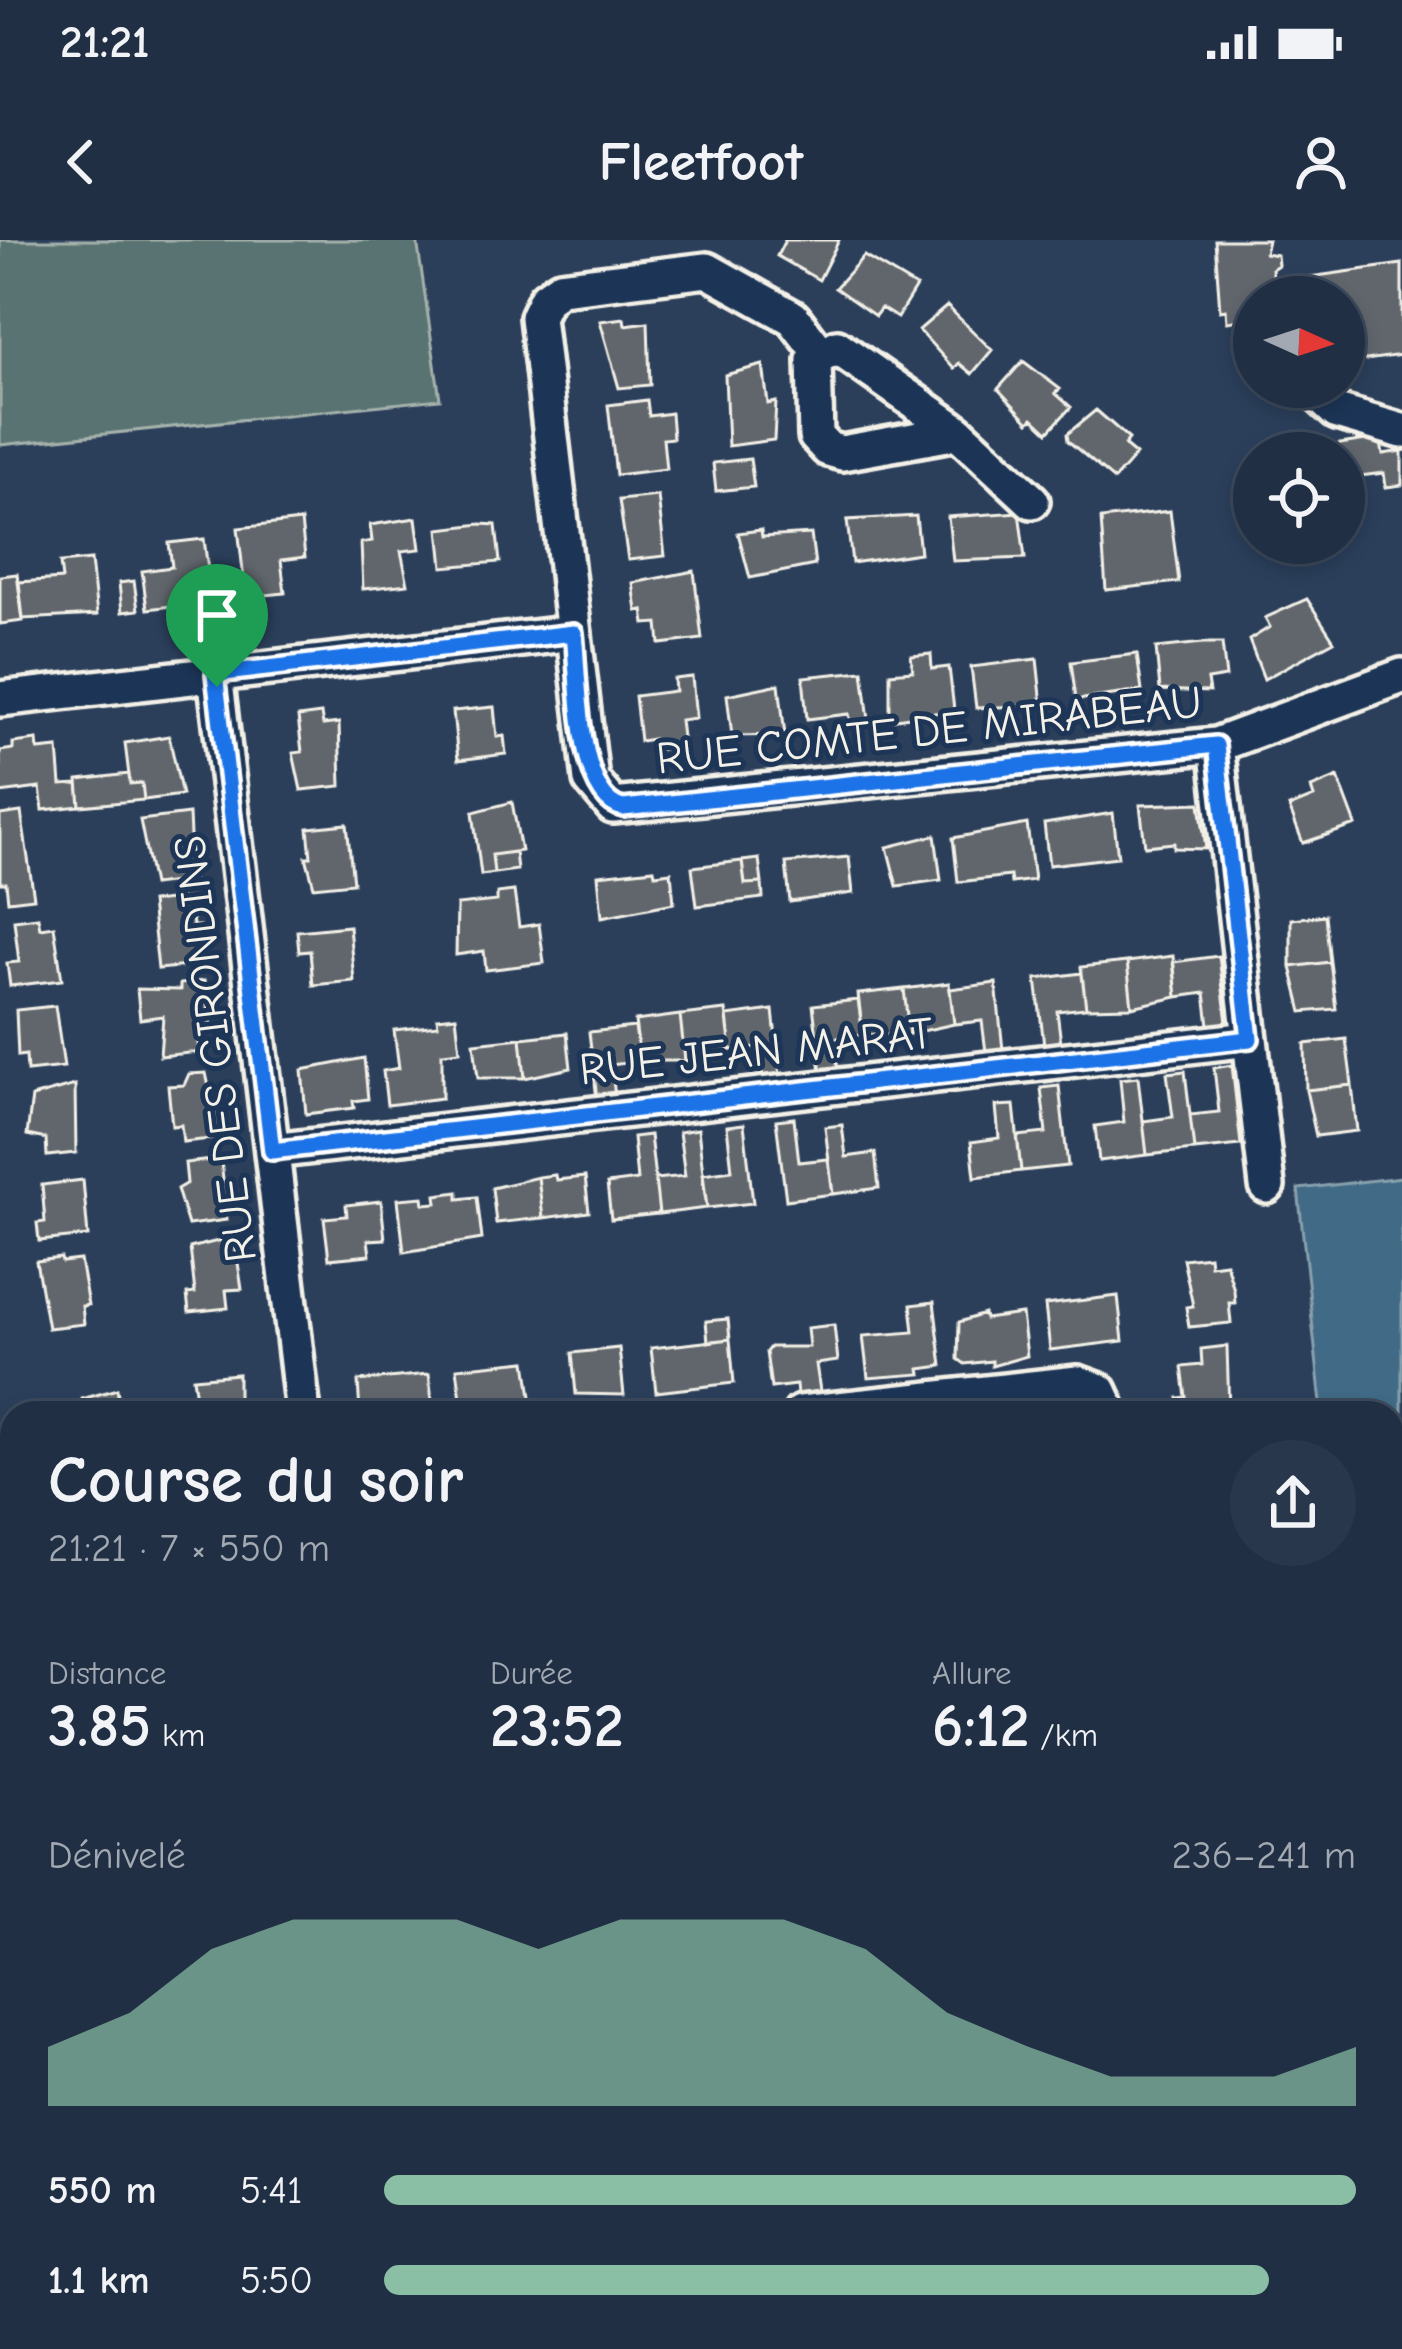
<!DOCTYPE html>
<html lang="fr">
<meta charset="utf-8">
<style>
:root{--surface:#202f44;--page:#28374b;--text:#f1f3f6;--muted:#a2a9b2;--line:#3d4a5d;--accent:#8abfa5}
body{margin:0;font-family:"Comic Neue",sans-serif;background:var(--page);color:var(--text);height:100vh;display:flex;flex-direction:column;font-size:45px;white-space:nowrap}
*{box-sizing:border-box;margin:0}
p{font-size:39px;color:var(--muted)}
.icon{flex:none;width:66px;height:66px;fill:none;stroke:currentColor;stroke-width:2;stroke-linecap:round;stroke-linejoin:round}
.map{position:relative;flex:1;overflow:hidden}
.panel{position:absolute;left:0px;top:1161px;width:1404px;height:948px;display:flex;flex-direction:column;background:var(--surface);border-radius:36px 36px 0 0;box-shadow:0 6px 18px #0003,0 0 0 3px var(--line)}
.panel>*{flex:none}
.needle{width:78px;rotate:93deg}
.controls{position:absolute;left:1233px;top:36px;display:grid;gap:24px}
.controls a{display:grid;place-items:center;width:132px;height:132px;border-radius:50%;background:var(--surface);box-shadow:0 6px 18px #0003,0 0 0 3px var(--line);font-size:60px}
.pin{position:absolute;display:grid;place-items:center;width:102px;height:102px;color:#fff;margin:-123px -51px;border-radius:50% 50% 50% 0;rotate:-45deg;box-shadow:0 0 12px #0007}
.pin .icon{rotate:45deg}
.round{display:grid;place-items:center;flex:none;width:126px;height:126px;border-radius:63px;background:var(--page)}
.headline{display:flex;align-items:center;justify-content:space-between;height:204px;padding:0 48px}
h1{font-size:66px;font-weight:700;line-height:90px}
.stats{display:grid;grid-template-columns:repeat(3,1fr);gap:18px;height:204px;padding:12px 48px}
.stats div{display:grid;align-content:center}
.stats b{font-size:60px;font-weight:700}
.stats small{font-size:33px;font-weight:400}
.stats p{font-size:33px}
.chart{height:336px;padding:24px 48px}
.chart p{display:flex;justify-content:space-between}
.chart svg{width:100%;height:216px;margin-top:12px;fill:var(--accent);opacity:.7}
ul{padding:0 48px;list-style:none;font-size:39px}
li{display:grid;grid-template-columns:192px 144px 1fr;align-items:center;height:90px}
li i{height:30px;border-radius:15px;background:var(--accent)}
.status{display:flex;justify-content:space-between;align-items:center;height:84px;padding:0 60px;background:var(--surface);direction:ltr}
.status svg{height:33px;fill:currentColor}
header{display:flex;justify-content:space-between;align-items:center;height:156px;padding:0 48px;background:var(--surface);font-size:54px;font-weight:700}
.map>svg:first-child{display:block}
.green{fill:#587371;stroke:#a6b2ac;stroke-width:3}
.water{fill:#406b86;stroke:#88a1ad;stroke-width:3}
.building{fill:#61666c;stroke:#f4f1e8;stroke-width:3}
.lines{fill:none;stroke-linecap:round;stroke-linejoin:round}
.minor-casing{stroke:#f4f1e8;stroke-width:42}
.minor{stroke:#1d3557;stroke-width:33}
.rail-casing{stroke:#f4f1e8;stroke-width:14}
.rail{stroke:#1d3557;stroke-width:9;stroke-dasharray:27;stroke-linecap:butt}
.route-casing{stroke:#fff;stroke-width:24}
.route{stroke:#1a73e8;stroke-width:15}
.labels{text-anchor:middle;stroke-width:10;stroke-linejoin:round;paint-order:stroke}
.street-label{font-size:45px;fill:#f4f1e8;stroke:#1d3557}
</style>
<div class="status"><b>21:21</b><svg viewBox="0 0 49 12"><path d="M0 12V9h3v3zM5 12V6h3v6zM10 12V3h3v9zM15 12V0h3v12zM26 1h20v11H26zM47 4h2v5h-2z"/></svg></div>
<header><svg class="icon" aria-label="back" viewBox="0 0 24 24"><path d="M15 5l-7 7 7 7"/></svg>Fleetfoot<svg class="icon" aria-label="person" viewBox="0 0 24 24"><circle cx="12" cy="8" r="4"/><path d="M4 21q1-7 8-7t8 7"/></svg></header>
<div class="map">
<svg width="1402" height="2109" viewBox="0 0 1402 2109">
<rect width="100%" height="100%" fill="#2b3f5b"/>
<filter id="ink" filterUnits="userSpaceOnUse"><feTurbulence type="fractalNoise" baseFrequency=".00833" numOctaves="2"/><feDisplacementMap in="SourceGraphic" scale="24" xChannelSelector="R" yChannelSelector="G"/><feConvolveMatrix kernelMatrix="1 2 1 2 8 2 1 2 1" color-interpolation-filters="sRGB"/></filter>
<g filter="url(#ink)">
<!-- green -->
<path class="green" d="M 0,0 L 417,0 L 440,159 L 0,205 Z
M 1402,1621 L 1402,1834 L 1392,1862 L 1392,1652 Z
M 494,2097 L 1146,2097 L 1147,2109 L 495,2109 Z"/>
<!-- water -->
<path class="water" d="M 1402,937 L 1402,1433 L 1397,1463 L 1392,1462 L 1392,1173 L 1322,1173 L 1298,949 Z"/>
<!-- building -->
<path class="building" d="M 785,0 L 839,0 L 819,40 L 777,16 Z
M 1215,0 L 1268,0 L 1265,13 L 1277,15 L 1278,25 L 1272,29 L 1276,57 L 1254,57 L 1254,78 L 1227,82 L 1226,70 L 1220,71 Z
M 864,16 L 916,47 L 897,78 L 881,68 L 875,76 L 835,48 Z
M 1402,24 L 1402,115 L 1344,123 L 1344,57 L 1297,57 L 1295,39 Z
M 947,66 L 992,110 L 972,134 L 959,123 L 954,129 L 919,90 Z
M 624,78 L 625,85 L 648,82 L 650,145 L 619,148 L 600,81 Z
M 1023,121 L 1060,149 L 1055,153 L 1071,167 L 1048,192 L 1033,178 L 1029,182 L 998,149 Z
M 763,125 L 768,164 L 776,162 L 774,200 L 728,206 L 725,135 Z
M 647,160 L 649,176 L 671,173 L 673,198 L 663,199 L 666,229 L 616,235 L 608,165 Z
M 1096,170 L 1129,199 L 1124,205 L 1136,215 L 1114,240 L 1068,201 L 1067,194 Z
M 1380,198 L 1383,214 L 1402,211 L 1402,245 L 1386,247 L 1384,233 L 1344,238 L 1344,213 L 1334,213 L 1333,205 Z
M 750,219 L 754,247 L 716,251 L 713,223 Z
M 658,256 L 665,316 L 628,320 L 619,260 Z
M 1170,271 L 1179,342 L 1106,350 L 1101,279 Z
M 1019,272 L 1025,318 L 953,321 L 948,277 Z
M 916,276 L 920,313 L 852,323 L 847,280 Z
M 416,278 L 420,309 L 401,311 L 408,344 L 363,349 L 361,303 L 372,301 L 370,285 Z
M 301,281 L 305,317 L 281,320 L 285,353 L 246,357 L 238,288 Z
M 481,284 L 496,285 L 500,322 L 443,327 L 439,289 Z
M 761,290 L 762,297 L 811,294 L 815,325 L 750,338 L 738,293 Z
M 204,299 L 212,361 L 147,369 L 142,331 L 172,327 L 169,303 Z
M 91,320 L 97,375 L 23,379 L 19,342 L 62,339 L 60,323 Z
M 694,331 L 702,399 L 660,404 L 658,383 L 645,384 L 643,370 L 637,371 L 633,343 Z
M 17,334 L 23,381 L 0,384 L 0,336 Z
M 134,341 L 138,370 L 122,372 L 119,343 Z
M 1307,359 L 1334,401 L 1264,439 L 1249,400 L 1270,387 L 1265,378 Z
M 1203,403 L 1222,403 L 1226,437 L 1207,440 L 1209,452 L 1160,450 L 1156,408 Z
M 931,414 L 932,429 L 949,427 L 954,470 L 890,480 L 890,433 L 913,431 L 911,416 Z
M 1137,414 L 1142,451 L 1076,460 L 1071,422 Z
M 1037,419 L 1042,465 L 976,468 L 971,427 Z
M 863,431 L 869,480 L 851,482 L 849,474 L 807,479 L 803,437 Z
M 692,437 L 696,478 L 680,480 L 683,506 L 655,510 L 653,499 L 640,501 L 635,456 L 675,451 L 674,439 Z
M 779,444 L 785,495 L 732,496 L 727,455 Z
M 494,467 L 497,497 L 504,496 L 506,514 L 458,520 L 453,471 Z
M 321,474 L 323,485 L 339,483 L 341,546 L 301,550 L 293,513 L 302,512 L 298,477 Z
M 169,496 L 182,555 L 144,560 L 142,543 L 130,544 L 125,503 Z
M 37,500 L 38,510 L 58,508 L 61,545 L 78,544 L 80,566 L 43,570 L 40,548 L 0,553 L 0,511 L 13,509 L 13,503 Z
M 129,534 L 130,544 L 142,543 L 144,560 L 80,566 L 78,540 Z
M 1338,537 L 1356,585 L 1303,603 L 1289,567 L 1314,557 L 1311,548 Z
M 512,562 L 521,611 L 492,615 L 494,633 L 481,635 L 473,572 Z
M 1200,563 L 1206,609 L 1174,608 L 1174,603 L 1145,606 L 1140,565 Z
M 21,572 L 34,658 L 8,661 L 6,643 L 0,643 L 0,575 Z
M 1113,573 L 1118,617 L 1049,625 L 1044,584 Z
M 189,574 L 192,640 L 153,645 L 140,580 Z
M 347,584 L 353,643 L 314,647 L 306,617 L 311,617 L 308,588 Z
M 1027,584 L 1034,640 L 1011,643 L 1010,636 L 958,642 L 953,598 Z
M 935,595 L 941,640 L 897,646 L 887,607 Z
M 515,612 L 517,630 L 494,633 L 492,615 Z
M 849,617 L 853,653 L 790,662 L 786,623 Z
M 759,619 L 762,643 L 745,644 L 742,621 Z
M 742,621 L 745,644 L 762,643 L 763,658 L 697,666 L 692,627 Z
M 654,629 L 655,634 L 671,632 L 674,663 L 602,677 L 598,635 Z
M 514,651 L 519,687 L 539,684 L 544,723 L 486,730 L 484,711 L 456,715 L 457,665 L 497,661 L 497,653 Z
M 190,658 L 193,686 L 199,686 L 198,725 L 158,729 L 151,662 Z
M 1325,675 L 1330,722 L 1291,727 L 1291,679 Z
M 38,677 L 40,688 L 54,686 L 62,740 L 10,746 L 7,723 L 19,722 L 14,680 Z
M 349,686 L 354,741 L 313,745 L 310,711 L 299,712 L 297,691 Z
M 1173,716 L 1177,757 L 1132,767 L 1127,722 Z
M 1219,716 L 1227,783 L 1209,785 L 1205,753 L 1177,757 L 1173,722 Z
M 1127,722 L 1132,767 L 1086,768 L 1081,727 Z
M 1330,722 L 1336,769 L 1302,772 L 1291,727 Z
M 1082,733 L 1086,768 L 1057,771 L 1061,803 L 1044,805 L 1036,739 Z
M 204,741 L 213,793 L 197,794 L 199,812 L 160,816 L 163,776 L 140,779 L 137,749 L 180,750 L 180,744 Z
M 949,743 L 954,784 L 909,794 L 904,749 Z
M 996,743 L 1003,810 L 986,812 L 982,781 L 954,784 L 950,749 Z
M 904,749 L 909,794 L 863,795 L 858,754 Z
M 858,760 L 863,795 L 834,798 L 838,830 L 821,832 L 813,765 Z
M 55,766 L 64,827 L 27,831 L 26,815 L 18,816 L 16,770 Z
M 726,770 L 731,810 L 685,821 L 680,775 Z
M 773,770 L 780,837 L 763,838 L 758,807 L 731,810 L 727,776 Z
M 680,775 L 685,821 L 640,821 L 635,781 Z
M 456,776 L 460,811 L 442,813 L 442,858 L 387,865 L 383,831 L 399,828 L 394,790 L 438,785 L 437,778 Z
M 635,787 L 640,821 L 611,825 L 615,856 L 597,859 L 589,792 Z
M 567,793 L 571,828 L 525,838 L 521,798 Z
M 521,798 L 525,838 L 478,838 L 474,803 Z
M 1346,799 L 1352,845 L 1306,850 L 1305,804 Z
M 364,818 L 368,859 L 353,861 L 354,868 L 306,874 L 302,830 Z
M 1232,825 L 1241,905 L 1194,910 L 1190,875 L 1219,872 L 1214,828 Z
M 1185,831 L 1194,910 L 1147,915 L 1143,881 L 1173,877 L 1167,833 Z
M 206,833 L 220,898 L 183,902 L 181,885 L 172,886 L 168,846 L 184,845 L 189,834 Z
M 1138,837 L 1147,915 L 1099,921 L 1095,886 L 1124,882 L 1120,839 Z
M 75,845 L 76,913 L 47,916 L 46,899 L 27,895 L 32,857 Z
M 1352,845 L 1357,891 L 1316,896 L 1306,850 Z
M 1059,846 L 1068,926 L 1021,931 L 1017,896 L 1046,893 L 1041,848 Z
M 1014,865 L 1021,931 L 975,937 L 971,902 L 999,898 L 996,866 Z
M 794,878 L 799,922 L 828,919 L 833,954 L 786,960 L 776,880 Z
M 744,884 L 753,963 L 707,968 L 702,934 L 732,930 L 727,886 Z
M 842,885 L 846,917 L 875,913 L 879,948 L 833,954 L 825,887 Z
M 698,889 L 707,968 L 659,974 L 655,939 L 685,936 L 679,892 Z
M 650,895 L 659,974 L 611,979 L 607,944 L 637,940 L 633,897 Z
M 221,919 L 227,980 L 188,985 L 177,949 L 187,943 L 185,923 Z
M 555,935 L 556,940 L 585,937 L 589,972 L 543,978 L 538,937 Z
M 538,937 L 543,978 L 496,983 L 492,948 Z
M 83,940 L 88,996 L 39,1001 L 37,983 L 45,982 L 42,945 Z
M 458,952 L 458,959 L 477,957 L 482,999 L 404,1012 L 398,959 L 423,957 L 424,964 L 437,963 L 436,955 Z
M 381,961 L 385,999 L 368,1000 L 370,1015 L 329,1019 L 324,978 L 347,976 L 346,965 Z
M 234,997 L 242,1049 L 226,1050 L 228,1068 L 189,1072 L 187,1054 L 195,1053 L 190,1008 Z
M 1209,1016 L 1210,1025 L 1226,1023 L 1234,1050 L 1235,1063 L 1229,1063 L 1231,1083 L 1189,1087 L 1186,1067 L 1193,1066 L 1183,1019 Z
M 61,1018 L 62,1022 L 80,1020 L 88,1065 L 82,1066 L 84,1084 L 48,1088 L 36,1021 Z
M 1118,1056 L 1123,1101 L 1050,1110 L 1045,1065 Z
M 934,1062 L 942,1126 L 920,1129 L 921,1134 L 868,1138 L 863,1096 L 914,1092 L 911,1065 Z
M 984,1074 L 985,1079 L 1022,1074 L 1027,1116 L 992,1126 L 992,1121 L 965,1124 L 958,1119 L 959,1082 Z
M 728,1079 L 730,1099 L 708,1102 L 706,1081 Z
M 834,1085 L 838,1121 L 816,1124 L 820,1151 L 797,1154 L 796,1145 L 771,1148 L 766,1112 L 770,1107 L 809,1107 L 807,1088 Z
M 730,1099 L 734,1143 L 656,1152 L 651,1108 Z
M 1227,1106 L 1229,1171 L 1180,1173 L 1178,1158 L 1186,1157 L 1182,1127 L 1202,1125 L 1201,1109 Z
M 619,1108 L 624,1155 L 576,1154 L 572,1113 Z
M 526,1121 L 532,1164 L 505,1173 L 495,1173 L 494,1164 L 462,1167 L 457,1128 Z
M 238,1134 L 238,1172 L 252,1173 L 189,1173 L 197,1164 L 193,1138 Z
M 429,1134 L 433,1171 L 360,1173 L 358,1141 Z
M 117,1149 L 121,1173 L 78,1173 L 82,1159 Z
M 416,2097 L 459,2097 L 461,2109 L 413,2109 Z"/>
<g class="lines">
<!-- minor casing -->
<g class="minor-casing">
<path id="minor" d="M 820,113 L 793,78 L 707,30 L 560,48 L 546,58 L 537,77 L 591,540 L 613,566 L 1216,505 L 1402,436
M 1310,147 L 1337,172 L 1402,191
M 958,192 L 842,213 L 828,209 L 816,196 L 814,120 L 837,107 L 958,192 L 1032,261
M 215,434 L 303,1173
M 0,459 L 574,393
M 1216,505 L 1267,946
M 272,911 L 1250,799
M 801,1173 L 1078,1143 L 1100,1151 L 1110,1173
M 0,1268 L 12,1369
M 0,1950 L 12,1961 L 12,1973
M 93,2097 L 96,2109
M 342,2097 L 343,2109"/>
</g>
<!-- minor -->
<use href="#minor" class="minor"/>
<!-- rail casing -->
<g class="rail-casing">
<path id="rail" d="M 1392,1914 L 1402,1887
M 1392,2012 L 1402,1985
M 1320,2109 L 1324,2097
M 1356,2109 L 1360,2097"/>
</g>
<!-- rail -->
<use href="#rail" class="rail"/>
</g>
</g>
<g class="lines" filter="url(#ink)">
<!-- route casing -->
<g class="route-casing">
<path id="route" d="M 574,393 C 579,435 576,558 623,568 L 1216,505 L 1250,799 L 272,911 L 215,434 Z"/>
</g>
<!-- route -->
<use href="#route" class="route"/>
</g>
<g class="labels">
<!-- street labels -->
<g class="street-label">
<text transform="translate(929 489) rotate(-6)" y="16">RUE COMTE DE MIRABEAU</text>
<text transform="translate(214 809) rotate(-97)" y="16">RUE DES GIRONDINS</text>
<text transform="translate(756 810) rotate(-6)" y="16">RUE JEAN MARAT</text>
</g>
</g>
</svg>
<div class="controls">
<a><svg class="needle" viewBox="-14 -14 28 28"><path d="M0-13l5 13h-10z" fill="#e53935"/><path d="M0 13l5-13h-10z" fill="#a2a9b2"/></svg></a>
<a><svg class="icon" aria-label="locate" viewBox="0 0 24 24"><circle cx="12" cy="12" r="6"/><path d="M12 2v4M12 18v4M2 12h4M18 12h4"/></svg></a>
</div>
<div class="pin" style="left:217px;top:447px;background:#1e9e55"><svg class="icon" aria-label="arrive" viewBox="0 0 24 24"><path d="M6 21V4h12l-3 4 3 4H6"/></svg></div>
<section class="panel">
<div class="headline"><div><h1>Course du soir</h1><p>21:21 · 7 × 550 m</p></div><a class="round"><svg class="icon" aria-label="share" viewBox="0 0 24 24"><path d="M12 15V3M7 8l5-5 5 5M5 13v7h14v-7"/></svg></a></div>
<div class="stats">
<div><p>Distance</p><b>3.85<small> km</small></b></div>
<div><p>Durée</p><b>23:52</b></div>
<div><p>Allure</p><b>6:12<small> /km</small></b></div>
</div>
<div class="chart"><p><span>Dénivelé</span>236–241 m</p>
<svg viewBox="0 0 160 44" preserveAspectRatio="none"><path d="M0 44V32L10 25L20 12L30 6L40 6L50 6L60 12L70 6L80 6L90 6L100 12L110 25L120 32L130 38L140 38L150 38L160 32V44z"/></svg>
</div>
<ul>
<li><b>550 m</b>5:41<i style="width:100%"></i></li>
<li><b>1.1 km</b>5:50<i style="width:91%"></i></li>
</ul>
</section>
</div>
